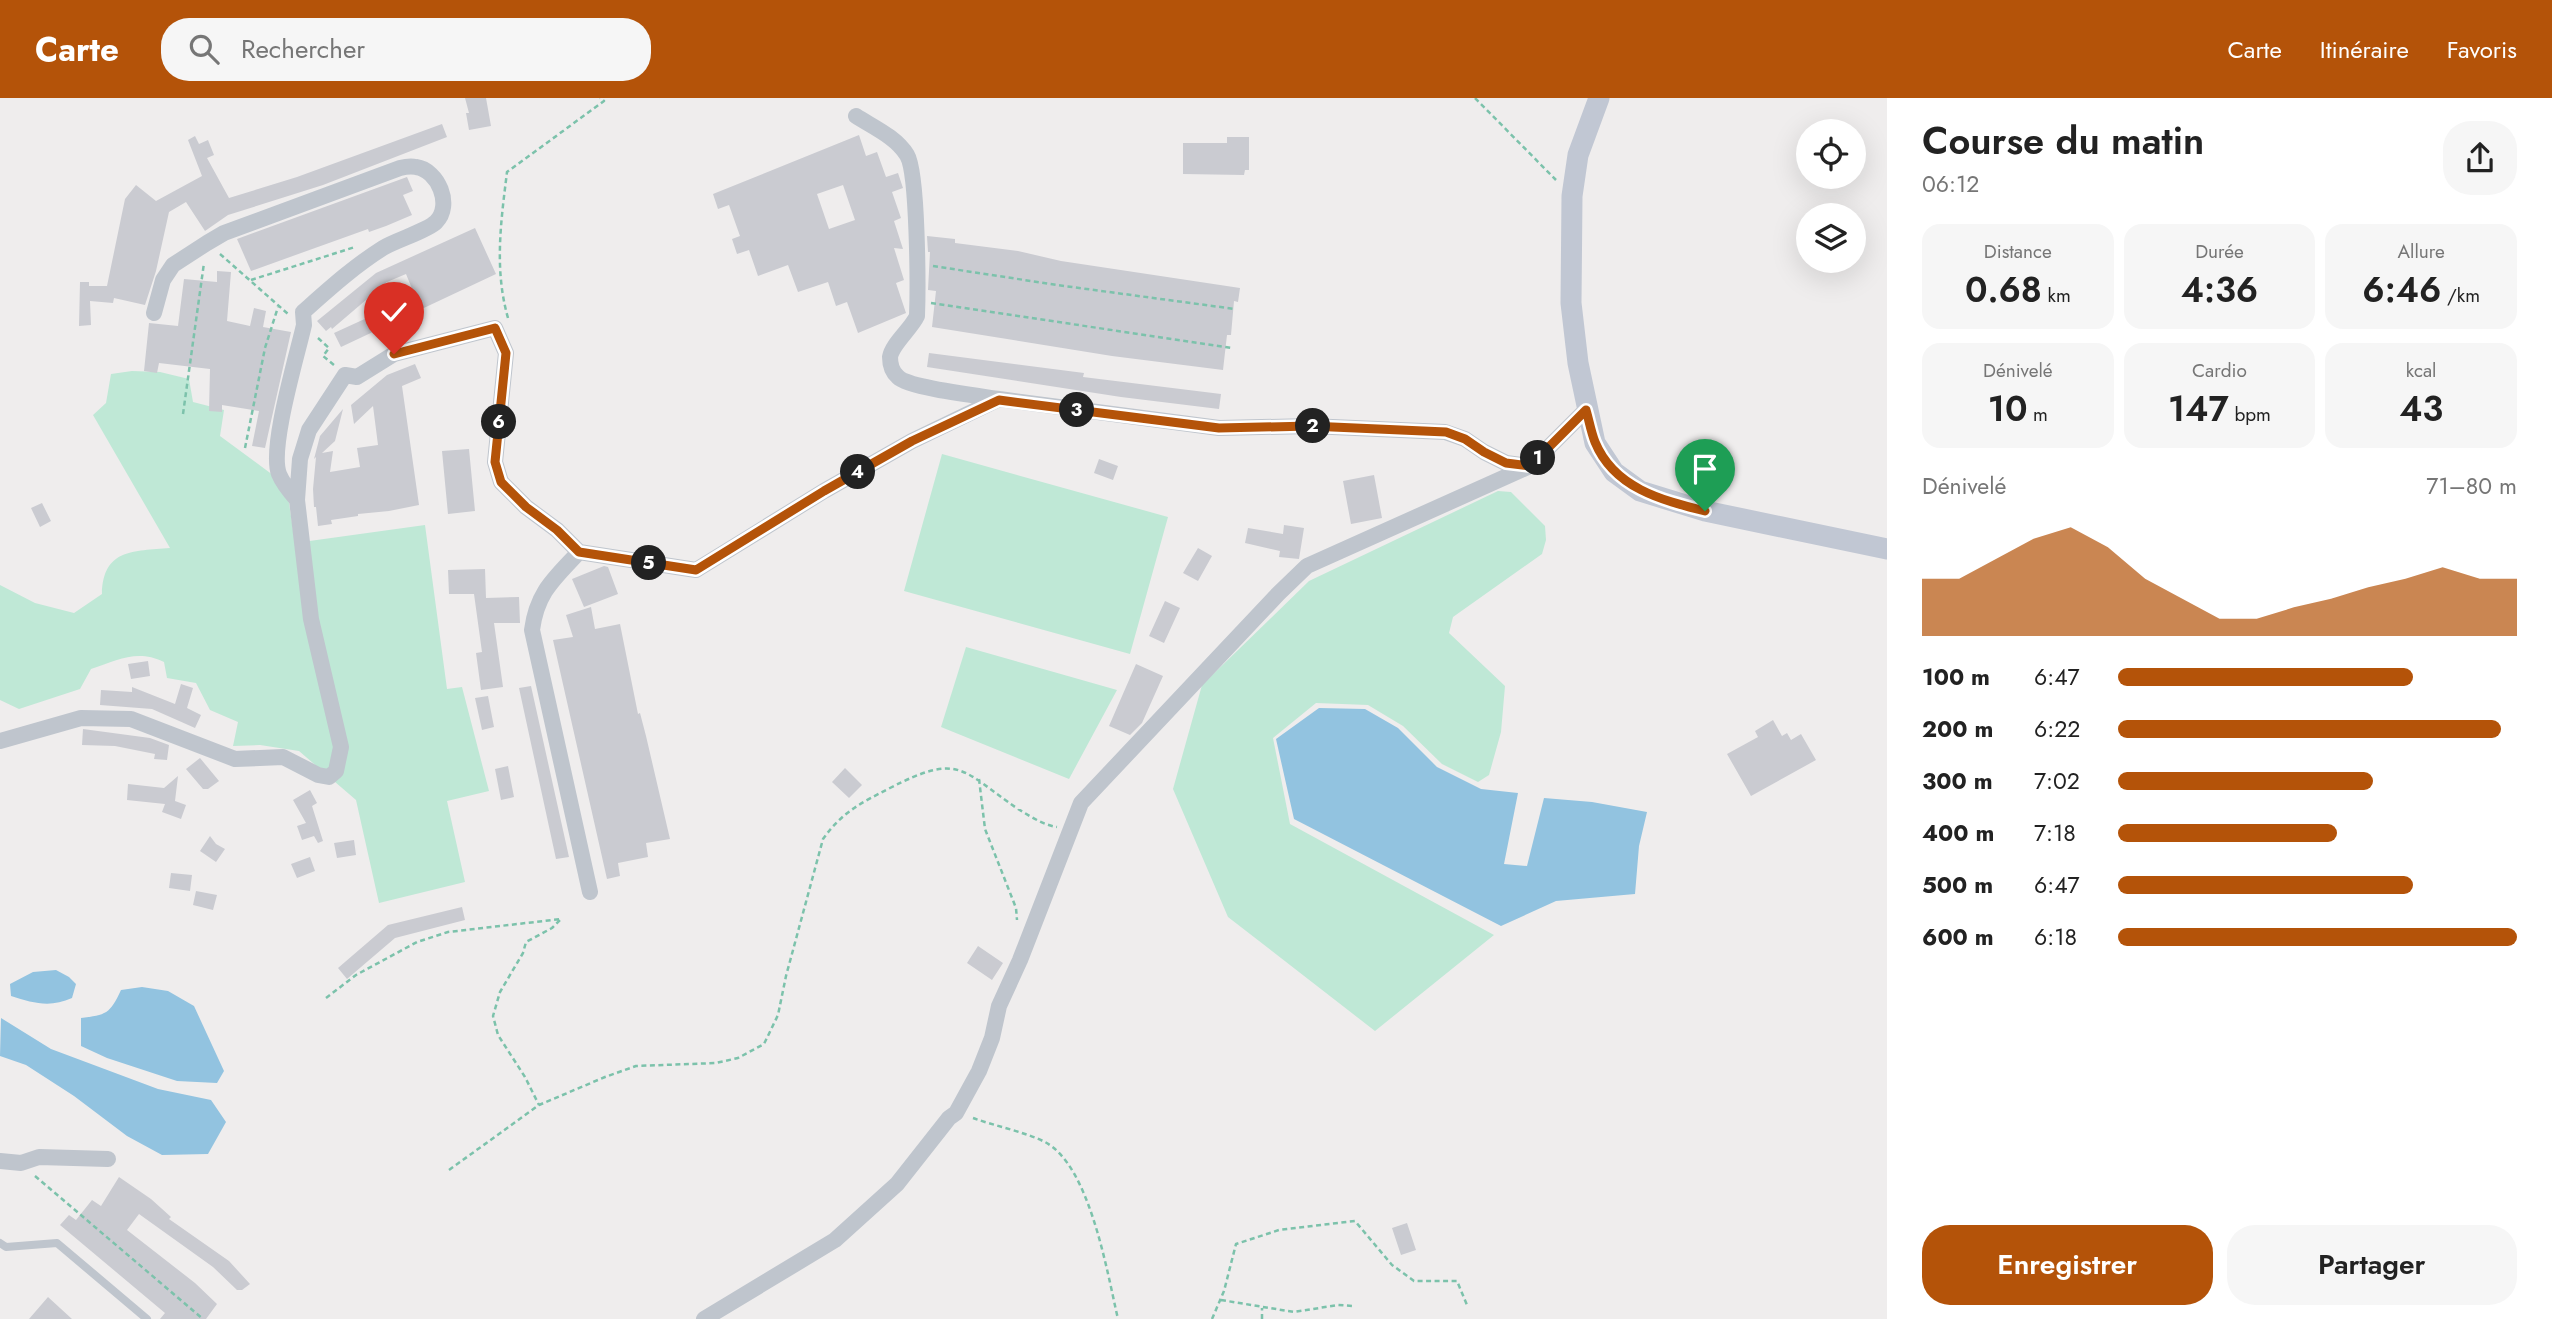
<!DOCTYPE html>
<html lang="fr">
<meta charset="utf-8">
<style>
:root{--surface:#fff;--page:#f6f6f6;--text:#222;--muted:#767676;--accent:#b45309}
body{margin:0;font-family:Jost,sans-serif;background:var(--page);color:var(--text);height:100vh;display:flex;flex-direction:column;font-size:26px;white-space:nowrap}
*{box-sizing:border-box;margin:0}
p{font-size:23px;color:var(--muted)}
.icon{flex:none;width:38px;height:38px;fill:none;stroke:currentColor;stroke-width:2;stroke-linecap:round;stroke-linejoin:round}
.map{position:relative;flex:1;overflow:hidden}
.side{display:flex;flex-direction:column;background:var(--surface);width:665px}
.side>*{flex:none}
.fabs{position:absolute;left:1796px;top:21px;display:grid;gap:14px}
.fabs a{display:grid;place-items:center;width:70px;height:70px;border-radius:50%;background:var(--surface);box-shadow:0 7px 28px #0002;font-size:35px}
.pin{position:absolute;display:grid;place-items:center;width:60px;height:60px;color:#fff;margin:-72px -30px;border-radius:50% 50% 50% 0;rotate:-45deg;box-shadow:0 0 7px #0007}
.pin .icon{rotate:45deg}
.km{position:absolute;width:35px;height:35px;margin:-18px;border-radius:50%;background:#222;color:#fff;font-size:19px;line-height:35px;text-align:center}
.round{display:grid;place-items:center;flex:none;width:74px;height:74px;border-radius:28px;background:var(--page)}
.summary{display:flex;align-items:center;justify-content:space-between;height:119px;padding:0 35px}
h1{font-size:38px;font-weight:600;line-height:52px}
.stats{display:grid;grid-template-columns:repeat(3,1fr);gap:10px;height:119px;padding:7px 35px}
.stats div{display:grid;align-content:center;border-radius:18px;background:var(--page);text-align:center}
.stats b{font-size:35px;font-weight:600}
.stats small{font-size:19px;font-weight:400}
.stats p{font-size:19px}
.chart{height:196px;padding:14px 35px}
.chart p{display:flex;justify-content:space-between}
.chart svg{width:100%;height:126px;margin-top:7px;fill:var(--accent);opacity:.7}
.action{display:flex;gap:14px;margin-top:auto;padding:14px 35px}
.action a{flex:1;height:80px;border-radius:28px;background:var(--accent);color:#fff;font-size:28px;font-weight:600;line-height:80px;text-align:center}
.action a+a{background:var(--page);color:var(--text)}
ul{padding:0 35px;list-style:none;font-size:23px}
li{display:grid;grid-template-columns:112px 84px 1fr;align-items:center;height:52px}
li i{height:18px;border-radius:9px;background:var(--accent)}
header{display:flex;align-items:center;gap:42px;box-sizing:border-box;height:98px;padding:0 35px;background:var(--accent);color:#fff}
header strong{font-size:33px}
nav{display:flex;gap:38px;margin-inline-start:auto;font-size:24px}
.search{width:490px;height:63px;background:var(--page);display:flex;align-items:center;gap:18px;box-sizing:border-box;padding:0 24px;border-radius:28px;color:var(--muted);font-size:26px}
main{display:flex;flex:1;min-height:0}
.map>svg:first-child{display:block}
.green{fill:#bfe8d6}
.water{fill:#92c3e0}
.building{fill:#cacbd1;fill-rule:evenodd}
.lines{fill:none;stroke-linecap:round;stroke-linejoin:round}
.path{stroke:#7cc2ab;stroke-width:2.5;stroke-dasharray:5 3.5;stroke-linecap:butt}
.lane{stroke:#bfc5cd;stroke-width:8}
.street{stroke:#bfc5cd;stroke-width:16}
.secondary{stroke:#c1c7d3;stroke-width:21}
.route-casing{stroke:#fff;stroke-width:14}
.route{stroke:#b45309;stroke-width:9}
</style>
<header>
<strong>Carte</strong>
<div class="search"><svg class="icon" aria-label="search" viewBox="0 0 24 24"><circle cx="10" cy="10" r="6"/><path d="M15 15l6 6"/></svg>Rechercher</div>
<nav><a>Carte</a><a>Itinéraire</a><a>Favoris</a></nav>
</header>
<main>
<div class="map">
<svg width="1887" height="1221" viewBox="0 0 1887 1221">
<rect width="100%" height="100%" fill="#efeded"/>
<!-- green -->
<path class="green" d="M 132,273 L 160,274 L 189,281 L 193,304 L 224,312 L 220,338 L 281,383 L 289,405 L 295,445 L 425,427 L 447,591 L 462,589 L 489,693 L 447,703 L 465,784 L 379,805 L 356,702 L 299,653 L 260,647 L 233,648 L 238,624 L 210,612 L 196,585 L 167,580 L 164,564 C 137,551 118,562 91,571 L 80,591 L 19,611 L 0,602 L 0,487 L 35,505 L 74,515 L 102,496 C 103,451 133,453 170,450 L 93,317 L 106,305 L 111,276 Z
M 942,356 L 1168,419 L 1130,556 L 904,493 Z
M 1498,393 L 1511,394 L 1545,428 L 1546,442 L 1542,456 L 1453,519 L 1449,535 L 1505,588 L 1501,634 L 1489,677 L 1478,684 L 1442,666 L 1403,628 L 1368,607 L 1316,605 L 1273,640 L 1290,726 L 1494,837 L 1375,933 L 1228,819 L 1173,691 L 1202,587 L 1309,483 Z
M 966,549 L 1117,592 L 1069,681 L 941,629 Z"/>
<!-- water -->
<path class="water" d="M 1319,610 L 1365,611 L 1398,630 L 1437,669 L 1481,691 L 1518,695 L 1504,766 L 1527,768 L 1544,700 L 1592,704 L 1647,714 L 1639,748 L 1635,796 L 1556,803 L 1501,828 L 1294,721 L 1276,641 Z
M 56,872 L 69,879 L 76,886 L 72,900 C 50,910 33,905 11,898 L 10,886 L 33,874 Z
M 142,889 L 168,893 L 194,908 L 224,973 L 217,985 L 177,983 L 107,960 L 81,948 L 81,920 C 106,917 110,916 121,892 Z
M 1,920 L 51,951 L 158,991 L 211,1002 L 226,1024 L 208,1056 L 162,1057 L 127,1038 L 74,998 L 26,967 L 0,958 Z"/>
<!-- building -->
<path class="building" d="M 465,0 L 486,0 L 491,28 L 469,32 L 466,15 L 469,15 Z
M 442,26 L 447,39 L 323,87 L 228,117 L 205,133 L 186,104 L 169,114 L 156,173 L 145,207 L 114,200 L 113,205 L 90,203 L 91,227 L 79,228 L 80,184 L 89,184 L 89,188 L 107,188 L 125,101 L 136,87 L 156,103 L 202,78 L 188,42 L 195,38 L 199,46 L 208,42 L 214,57 L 207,60 L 229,100 L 297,79 Z
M 859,37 L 866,58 L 877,54 L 886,79 L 898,75 L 903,90 L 892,94 L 901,120 L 894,123 L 903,151 L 894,150 L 904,182 L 896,185 L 906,215 L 858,235 L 847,204 L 836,208 L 828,184 L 798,194 L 788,167 L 758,178 L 749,152 L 737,156 L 732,141 L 740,138 L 729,107 L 718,111 L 713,96 ZM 843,87 L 855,122 L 829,131 L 817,96 Z
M 1227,39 L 1249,39 L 1249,72 L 1245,72 L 1244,77 L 1183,76 L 1183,45 L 1227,45 Z
M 407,79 L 413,93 L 403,97 L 412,117 L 386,128 L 369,134 L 368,131 L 251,173 L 237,141 Z
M 475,130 L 496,176 L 341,249 L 334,235 L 415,198 L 406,176 L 387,184 L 332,231 L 331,229 L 326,233 L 317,223 L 376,175 Z
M 927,138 L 955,141 L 955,145 L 1018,153 L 1061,163 L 1240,190 L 1238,204 L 1234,203 L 1231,237 L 1227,237 L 1223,272 L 1112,258 L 932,229 L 936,193 L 928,192 L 930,154 L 928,154 Z
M 217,173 L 231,174 L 227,223 L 250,228 L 254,210 L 266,213 L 263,229 L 291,234 L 265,350 L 252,348 L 259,313 L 222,307 L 222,314 L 209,313 L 210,271 L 159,265 L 157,275 L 144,273 L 149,225 L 178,228 L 184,181 L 217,184 Z
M 929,255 L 1084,275 L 1083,279 L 1221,296 L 1219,311 L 1121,299 L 927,269 Z
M 415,266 L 421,280 L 402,288 L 419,407 L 389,413 L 358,416 L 358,418 L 331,422 L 332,426 L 318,428 L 316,409 L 314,409 L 313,391 L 316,359 L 314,361 L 320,338 L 343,311 L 335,343 L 322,355 L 333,353 L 330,374 L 360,369 L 357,350 L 378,347 L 373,308 L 354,326 L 351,307 L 387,277 Z
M 469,351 L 475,413 L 448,416 L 442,353 Z
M 1099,361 L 1118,368 L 1113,382 L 1094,375 Z
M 1374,377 L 1382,420 L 1351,426 L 1343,383 Z
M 42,405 L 51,423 L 40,429 L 31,410 Z
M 1284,427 L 1304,430 L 1299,461 L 1279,459 L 1280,453 L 1245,445 L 1248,430 L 1283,436 Z
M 1198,450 L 1212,458 L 1198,483 L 1183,475 Z
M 604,468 L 608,469 L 618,496 L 584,509 L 572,481 Z
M 485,471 L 486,500 L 519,499 L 520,525 L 494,525 L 503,589 L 481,592 L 476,555 L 482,554 L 474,496 L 449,496 L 448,472 Z
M 1165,503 L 1180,510 L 1164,545 L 1149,538 Z
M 591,509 L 595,531 L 620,526 L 638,616 L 640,615 L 646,638 L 670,741 L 646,745 L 648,759 L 618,765 L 620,778 L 607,781 L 553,542 L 573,539 L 566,517 Z
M 148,563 L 150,578 L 131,581 L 128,566 Z
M 1136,566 L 1163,578 L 1142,625 L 1130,637 L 1109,628 Z
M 181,586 L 193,590 L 187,610 L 201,617 L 195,630 L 152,611 L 100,607 L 101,592 L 132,594 L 132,589 L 175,606 Z
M 531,588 L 569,759 L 556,761 L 519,590 Z
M 488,598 L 494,629 L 482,632 L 475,600 Z
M 1773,622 L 1782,638 L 1787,635 L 1791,642 L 1801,636 L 1816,662 L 1751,698 L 1727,656 L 1758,639 L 1755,633 Z
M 83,631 L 150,640 L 169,647 L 167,662 L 154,661 L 155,656 L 115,648 L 82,647 Z
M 200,660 L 219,683 L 208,691 L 203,691 L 186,671 Z
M 508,668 L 514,699 L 501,702 L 495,671 Z
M 845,670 L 862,687 L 849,700 L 832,684 Z
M 178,678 L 175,703 L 186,707 L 181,721 L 162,714 L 165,706 L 127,702 L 128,686 L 164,690 Z
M 310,692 L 317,705 L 312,708 L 323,743 L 318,745 L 314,738 L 302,742 L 297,728 L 306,725 L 293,702 Z
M 210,738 L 216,746 L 225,751 L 216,764 L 200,753 Z
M 354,742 L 356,757 L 337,760 L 334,745 Z
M 310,759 L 315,773 L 297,780 L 291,766 Z
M 171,775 L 192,777 L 190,793 L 169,790 Z
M 196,793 L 217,797 L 213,812 L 193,807 Z
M 462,809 L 465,822 L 395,840 L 347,881 L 338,870 L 388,827 Z
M 978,848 L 1003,865 L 992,882 L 967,865 Z
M 119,1079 L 151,1101 L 171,1119 L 169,1121 L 229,1163 L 250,1186 L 242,1192 L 237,1192 L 213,1169 L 139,1116 L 127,1132 L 195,1185 L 217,1206 L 206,1221 L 160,1221 L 165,1215 L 60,1127 L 69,1117 L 76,1122 L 92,1102 L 101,1108 Z
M 1407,1125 L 1416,1152 L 1401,1157 L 1392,1130 Z
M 48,1199 L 72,1221 L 29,1221 Z"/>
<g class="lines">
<!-- path -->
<path class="path" d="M 1475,0 L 1556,82
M 220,156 L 288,216
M 933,168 L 1057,187 L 1235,211
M 251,182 L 355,149
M 931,205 L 1232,250
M 508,220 C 494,171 501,123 507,74 L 604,3 L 600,0
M 318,240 L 329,250 L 323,258 L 334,267
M 183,316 L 204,165
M 245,350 L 265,250 L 278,209
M 979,681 L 985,731 L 1016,810 L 1017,822
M 326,900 L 356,877 L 417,844 L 448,834 L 561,821 L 552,830 L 526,844 L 523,855 L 500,894 L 493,918 L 498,937 L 525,979 L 539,1007
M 973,1020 C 995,1028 1025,1034 1045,1044 C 1090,1068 1107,1174 1118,1221
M 449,1072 L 539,1007 L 605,979 L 636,968 L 716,965 L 738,960 L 764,946 L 778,917 L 786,878 L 823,741 C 842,714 861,705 890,690 C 960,654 961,672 1018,711 C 1030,718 1043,727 1057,729
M 35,1078 L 203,1221
M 1221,1202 L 1294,1214 L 1338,1207 L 1353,1208
M 1212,1221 L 1224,1193 L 1236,1146 L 1279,1132 L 1355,1123 L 1392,1167 L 1414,1183 L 1457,1183 L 1467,1207
M 1262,1221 L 1262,1210"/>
<!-- lane -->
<path class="lane" d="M 0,1145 L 6,1149 L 57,1145 L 147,1221"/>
<!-- street -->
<path class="street" d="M 856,18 C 873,29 896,39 907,57 C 918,75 918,192 917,218 C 911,231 892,246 890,259 C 890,267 892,274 898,279 C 909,290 980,298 999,301
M 154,215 L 163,182 L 173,167 L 207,145 L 224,135 L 400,70 C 404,69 411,68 416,69 C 438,72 453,107 436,124 C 427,133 396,142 383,150 C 353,169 329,191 303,214 L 304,227 C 297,258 269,350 279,376 C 283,386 290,394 297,402
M 0,643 L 81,620 L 131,621 L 235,661 L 283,659 L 318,677 L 329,679 L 336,673 L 341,649 L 311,521 L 297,402 L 300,361 L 309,332 L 345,277 L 357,279 L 394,256 L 495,230 L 506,255 L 495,364 L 501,384 L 526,409 L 557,432 L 579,454
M 590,794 L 532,532 C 537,494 554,481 579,454 L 696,472 L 824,393 L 912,343 L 999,301 L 1219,330 L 1310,328 L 1445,334 L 1465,341 L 1484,354 L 1506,365 L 1530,368
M 0,1063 L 21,1065 L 39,1059 L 108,1061
M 704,1221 L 835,1142 L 897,1086 L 949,1020 L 956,1015 L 979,973 L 992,940 L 999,908 L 1020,862 L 1081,705 L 1278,496 L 1307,468 L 1530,368 L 1586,312"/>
<!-- secondary -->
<path class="secondary" d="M 1599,0 L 1578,57 L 1572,98 L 1571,205 L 1578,265 L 1595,345 L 1614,374 L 1640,393 L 1705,413 L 1887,451"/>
</g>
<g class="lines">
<!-- route casing -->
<g class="route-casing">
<path id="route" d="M 394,256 L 495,230 L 506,255 L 495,364 L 501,384 L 526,409 L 557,432 L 579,454 L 696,472 L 824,393 L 912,343 L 999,302 L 1219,330 L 1310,328 L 1446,334 L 1465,341 L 1484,354 L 1506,365 L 1530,368 L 1586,312 C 1589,322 1591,334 1595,344 C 1614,390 1661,402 1705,413"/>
</g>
<!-- route -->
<use href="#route" class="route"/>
</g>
</svg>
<div class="fabs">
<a><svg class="icon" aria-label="locate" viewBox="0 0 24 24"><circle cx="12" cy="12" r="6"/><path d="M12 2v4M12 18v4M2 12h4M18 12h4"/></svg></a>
<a><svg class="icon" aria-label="layers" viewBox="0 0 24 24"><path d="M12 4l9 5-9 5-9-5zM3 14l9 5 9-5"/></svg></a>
</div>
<div class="pin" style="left:1705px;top:413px;background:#1e9e55"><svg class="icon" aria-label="arrive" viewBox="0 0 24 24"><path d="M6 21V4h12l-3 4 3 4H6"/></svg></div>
<div class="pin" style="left:394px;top:256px;background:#d93025"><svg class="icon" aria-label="check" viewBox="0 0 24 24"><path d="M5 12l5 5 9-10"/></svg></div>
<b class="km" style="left:1538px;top:360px">1</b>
<b class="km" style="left:1313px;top:328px">2</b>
<b class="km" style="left:1077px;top:312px">3</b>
<b class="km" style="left:858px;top:374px">4</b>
<b class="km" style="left:649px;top:465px">5</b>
<b class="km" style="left:499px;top:324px">6</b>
</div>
<section class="side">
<div class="summary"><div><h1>Course du matin</h1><p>06:12</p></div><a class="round"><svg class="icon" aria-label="share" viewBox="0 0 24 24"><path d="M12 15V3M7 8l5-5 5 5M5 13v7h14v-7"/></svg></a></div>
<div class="stats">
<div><p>Distance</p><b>0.68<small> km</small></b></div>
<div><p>Durée</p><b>4:36</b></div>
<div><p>Allure</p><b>6:46<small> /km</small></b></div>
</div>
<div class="stats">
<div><p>Dénivelé</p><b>10<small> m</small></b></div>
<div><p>Cardio</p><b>147<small> bpm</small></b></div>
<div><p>kcal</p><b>43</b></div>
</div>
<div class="chart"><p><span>Dénivelé</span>71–80 m</p>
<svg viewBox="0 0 160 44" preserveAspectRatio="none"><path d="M0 44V24L10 24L20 17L30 10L40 6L50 13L60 24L70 31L80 38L90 38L100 34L110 31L120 27L130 24L140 20L150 24L160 24V44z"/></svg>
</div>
<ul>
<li><b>100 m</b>6:47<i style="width:74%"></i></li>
<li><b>200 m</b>6:22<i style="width:96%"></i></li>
<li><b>300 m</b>7:02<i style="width:64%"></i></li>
<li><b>400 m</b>7:18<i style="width:55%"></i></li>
<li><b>500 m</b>6:47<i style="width:74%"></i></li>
<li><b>600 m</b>6:18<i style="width:100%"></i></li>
</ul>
<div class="action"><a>Enregistrer</a><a>Partager</a></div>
</section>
</main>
